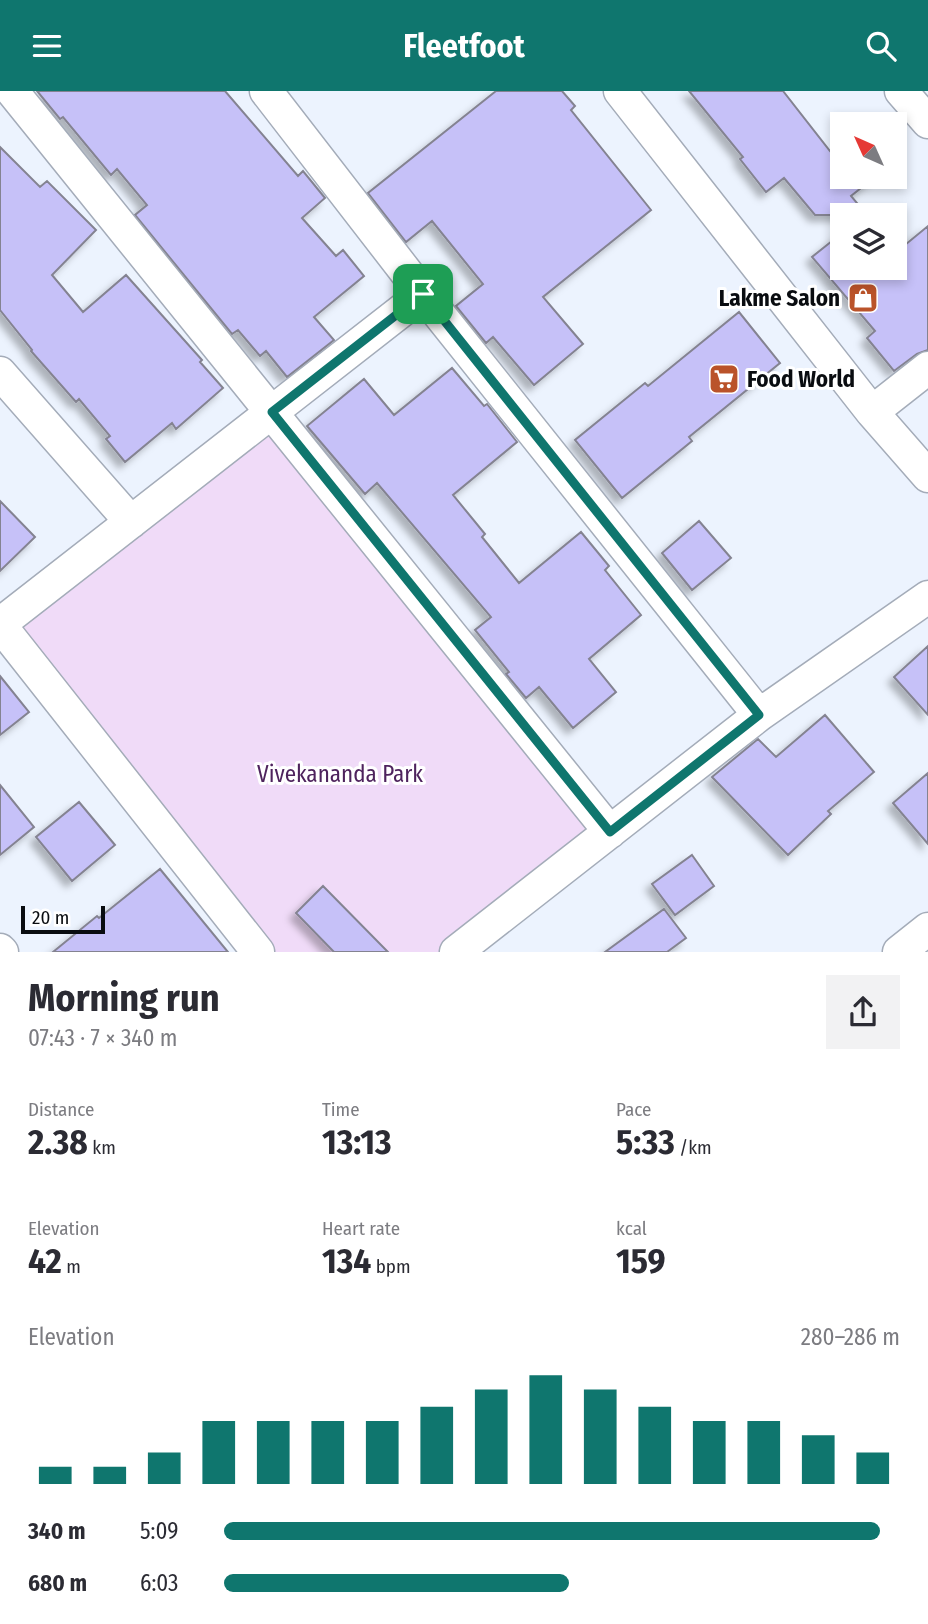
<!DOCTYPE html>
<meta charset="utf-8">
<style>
:root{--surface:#fff;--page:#f2f2f3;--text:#2b2b33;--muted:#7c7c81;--accent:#0f766e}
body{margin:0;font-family:"Fira Sans Condensed",sans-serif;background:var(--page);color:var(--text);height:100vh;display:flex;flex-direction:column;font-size:26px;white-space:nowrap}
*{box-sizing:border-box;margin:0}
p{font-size:23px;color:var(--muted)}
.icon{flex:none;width:38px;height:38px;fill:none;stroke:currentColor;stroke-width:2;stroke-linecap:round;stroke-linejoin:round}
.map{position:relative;height:861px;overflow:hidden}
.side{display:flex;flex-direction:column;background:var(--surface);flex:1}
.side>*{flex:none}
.needle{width:46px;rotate:315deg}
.controls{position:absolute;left:830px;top:21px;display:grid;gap:14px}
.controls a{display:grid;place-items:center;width:77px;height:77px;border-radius:0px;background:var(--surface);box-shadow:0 4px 10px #0003;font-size:35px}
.scale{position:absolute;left:21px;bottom:18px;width:84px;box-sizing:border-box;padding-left:7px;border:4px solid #090c10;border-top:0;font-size:19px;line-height:24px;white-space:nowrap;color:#090c10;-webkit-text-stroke:5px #fff;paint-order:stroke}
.pin{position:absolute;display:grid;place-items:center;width:60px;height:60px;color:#fff;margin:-30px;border-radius:14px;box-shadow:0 4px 10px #0006}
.round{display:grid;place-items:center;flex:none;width:74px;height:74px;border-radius:0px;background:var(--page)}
.summary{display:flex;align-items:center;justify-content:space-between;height:119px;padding:0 28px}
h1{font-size:38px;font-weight:700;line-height:52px}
.figures{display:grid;grid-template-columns:repeat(3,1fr);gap:10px;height:119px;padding:7px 28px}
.figures div{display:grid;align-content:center}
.figures b{font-size:35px;font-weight:700}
.figures small{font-size:19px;font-weight:400}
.figures p{font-size:19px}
.chart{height:196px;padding:14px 28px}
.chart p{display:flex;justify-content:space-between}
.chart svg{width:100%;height:126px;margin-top:7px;stroke:var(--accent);stroke-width:6}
ul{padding:0 28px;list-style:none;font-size:23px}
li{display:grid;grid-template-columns:112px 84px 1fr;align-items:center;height:52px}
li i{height:18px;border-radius:9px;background:var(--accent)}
header{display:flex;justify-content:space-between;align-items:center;height:91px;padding:0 28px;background:var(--accent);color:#fff;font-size:32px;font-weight:700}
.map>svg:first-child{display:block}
.green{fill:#f0dbf8}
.building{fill:#c6c1f8;stroke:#848391;stroke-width:2;filter:url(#shadow)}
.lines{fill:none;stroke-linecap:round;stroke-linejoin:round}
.minor-casing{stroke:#a4acb9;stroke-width:35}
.minor{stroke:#fff;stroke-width:32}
.route-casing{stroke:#fff;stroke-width:14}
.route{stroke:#0f766e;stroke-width:9}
.labels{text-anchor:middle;stroke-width:6;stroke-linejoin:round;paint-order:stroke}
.poi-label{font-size:23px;font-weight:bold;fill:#090c10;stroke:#fff;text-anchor:end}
.park-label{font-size:23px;fill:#4e235d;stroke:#fff}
</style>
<header><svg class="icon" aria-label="menu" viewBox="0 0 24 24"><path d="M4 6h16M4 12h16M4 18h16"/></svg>Fleetfoot<svg class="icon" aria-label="search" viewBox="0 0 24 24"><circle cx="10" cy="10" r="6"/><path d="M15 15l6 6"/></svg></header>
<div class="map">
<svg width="928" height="861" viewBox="0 0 928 861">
<defs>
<filter id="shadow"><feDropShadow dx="-6" dy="6" stdDeviation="3.5" flood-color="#0004"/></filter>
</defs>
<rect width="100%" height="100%" fill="#ecf3fe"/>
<!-- green -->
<path class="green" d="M 278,328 L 610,741 L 456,861 L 258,861 L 6,541 Z"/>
<!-- building -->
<path class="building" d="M 37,0 L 225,0 L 298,85 L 303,80 L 325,107 L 302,127 L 336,165 L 343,159 L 364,185 L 314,226 L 334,249 L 287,286 L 266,260 L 260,265 L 238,239 L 232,243 L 135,124 L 147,114 L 117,78 L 111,84 L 63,26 L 60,28 Z
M 496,0 L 562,0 L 575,15 L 571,19 L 651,119 L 543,206 L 583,253 L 534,294 L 493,246 L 486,252 L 456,215 L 483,193 L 432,130 L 406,151 L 368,102 Z
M 689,0 L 783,0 L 830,60 L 842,72 L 842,86 L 875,86 L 851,105 L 867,124 L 815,124 L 784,87 L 766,101 L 740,68 L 743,66 Z
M 0,56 L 40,96 L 47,90 L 96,139 L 52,184 L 83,221 L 126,184 L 202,269 L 200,271 L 223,297 L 176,338 L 172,332 L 125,371 L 106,348 L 110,345 L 79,308 L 76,311 L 31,260 L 32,259 L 0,219 Z
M 928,135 L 928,259 L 917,263 L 894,280 L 867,247 L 875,240 L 812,166 L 842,142 L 842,177 L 894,177 L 894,163 Z
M 739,221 L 780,272 L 689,346 L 692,350 L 622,407 L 575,349 L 645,292 L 648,295 Z
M 452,277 L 484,315 L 487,313 L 517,351 L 453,404 L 485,443 L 482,446 L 519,492 L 581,441 L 609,475 L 605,479 L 641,524 L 589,568 L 616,601 L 573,637 L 539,596 L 526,607 L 506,583 L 509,581 L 475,539 L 491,526 L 377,392 L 365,403 L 307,335 L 364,288 L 394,324 Z
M 0,410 L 35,446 L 0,480 Z
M 699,430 L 731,467 L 692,499 L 662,462 Z
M 928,555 L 928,624 L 894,586 Z
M 0,585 L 29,621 L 0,644 Z
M 825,624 L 874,681 L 828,720 L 831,723 L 788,764 L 712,686 L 758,648 L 776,666 Z
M 928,682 L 928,753 L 893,712 Z
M 0,694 L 34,736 L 0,764 Z
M 79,711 L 115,754 L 72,790 L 36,746 Z
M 692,764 L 714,795 L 675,824 L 652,793 Z
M 160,778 L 228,861 L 53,861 L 97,825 L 99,827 Z
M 323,795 L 388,861 L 334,861 L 296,822 Z
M 664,818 L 686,847 L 667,861 L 605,861 Z"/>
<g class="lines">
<!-- minor casing -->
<g class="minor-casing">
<path id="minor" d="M 12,0 L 610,741
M 266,0 L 423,203 L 759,624
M 620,0 L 872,321 L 928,385
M 901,0 L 928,31
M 0,282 L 131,431
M 872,321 L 928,277
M 0,533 L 423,203
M 0,534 L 258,861
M 0,859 L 2,861
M 456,861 L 759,624 L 928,506
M 899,861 L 928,838"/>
</g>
<!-- minor -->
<use href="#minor" class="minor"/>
</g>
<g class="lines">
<!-- route casing -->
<g class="route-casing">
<path id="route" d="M 423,203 L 759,624 L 610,741 L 272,321 Z"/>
</g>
<!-- route -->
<use href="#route" class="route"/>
</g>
<!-- icons -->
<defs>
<g id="shop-square" transform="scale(1.575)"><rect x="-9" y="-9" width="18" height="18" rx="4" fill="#ba532a" stroke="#fff"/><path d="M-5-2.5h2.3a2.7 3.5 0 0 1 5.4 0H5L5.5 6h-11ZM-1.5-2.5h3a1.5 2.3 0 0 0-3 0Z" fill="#fff"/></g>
<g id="supermarket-square" transform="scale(1.575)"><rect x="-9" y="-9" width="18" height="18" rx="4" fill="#ba532a" stroke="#fff"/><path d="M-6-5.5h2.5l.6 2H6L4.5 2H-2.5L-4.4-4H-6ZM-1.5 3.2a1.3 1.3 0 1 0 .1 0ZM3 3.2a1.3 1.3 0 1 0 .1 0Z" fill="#fff"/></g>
</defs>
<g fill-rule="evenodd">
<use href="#shop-square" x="863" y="207"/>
<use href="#supermarket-square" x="724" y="288"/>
</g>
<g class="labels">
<!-- poi labels -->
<g class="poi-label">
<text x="840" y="215">Lakme Salon</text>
<text x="747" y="296" text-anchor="start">Food World</text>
</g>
<!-- park labels -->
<g class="park-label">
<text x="340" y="691">Vivekananda Park</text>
</g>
</g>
</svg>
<div class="controls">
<a><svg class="needle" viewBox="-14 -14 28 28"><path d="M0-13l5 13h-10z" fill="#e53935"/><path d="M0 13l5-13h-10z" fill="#7c7c81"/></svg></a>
<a><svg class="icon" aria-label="layers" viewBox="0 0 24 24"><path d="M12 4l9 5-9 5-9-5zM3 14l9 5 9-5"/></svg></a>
</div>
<div class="scale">20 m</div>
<div class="pin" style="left:423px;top:203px;background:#1e9e55"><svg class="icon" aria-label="arrive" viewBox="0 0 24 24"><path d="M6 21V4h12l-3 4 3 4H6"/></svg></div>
</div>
<section class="side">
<div class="summary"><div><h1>Morning run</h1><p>07:43 · 7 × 340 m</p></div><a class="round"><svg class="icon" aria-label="share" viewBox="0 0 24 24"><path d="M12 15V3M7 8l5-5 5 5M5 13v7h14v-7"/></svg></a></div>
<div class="figures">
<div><p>Distance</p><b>2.38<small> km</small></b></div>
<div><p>Time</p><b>13:13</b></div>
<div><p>Pace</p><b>5:33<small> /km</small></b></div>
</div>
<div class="figures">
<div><p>Elevation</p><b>42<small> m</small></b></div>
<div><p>Heart rate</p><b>134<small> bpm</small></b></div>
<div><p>kcal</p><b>159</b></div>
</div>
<div class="chart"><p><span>Elevation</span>280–286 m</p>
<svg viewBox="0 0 160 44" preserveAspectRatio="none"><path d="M5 44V38M15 44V38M25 44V33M35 44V22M45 44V22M55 44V22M65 44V22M75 44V17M85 44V11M95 44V6M105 44V11M115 44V17M125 44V22M135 44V22M145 44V27M155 44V33"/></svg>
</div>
<ul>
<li><b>340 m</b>5:09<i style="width:97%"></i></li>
<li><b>680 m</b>6:03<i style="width:51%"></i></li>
</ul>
</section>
